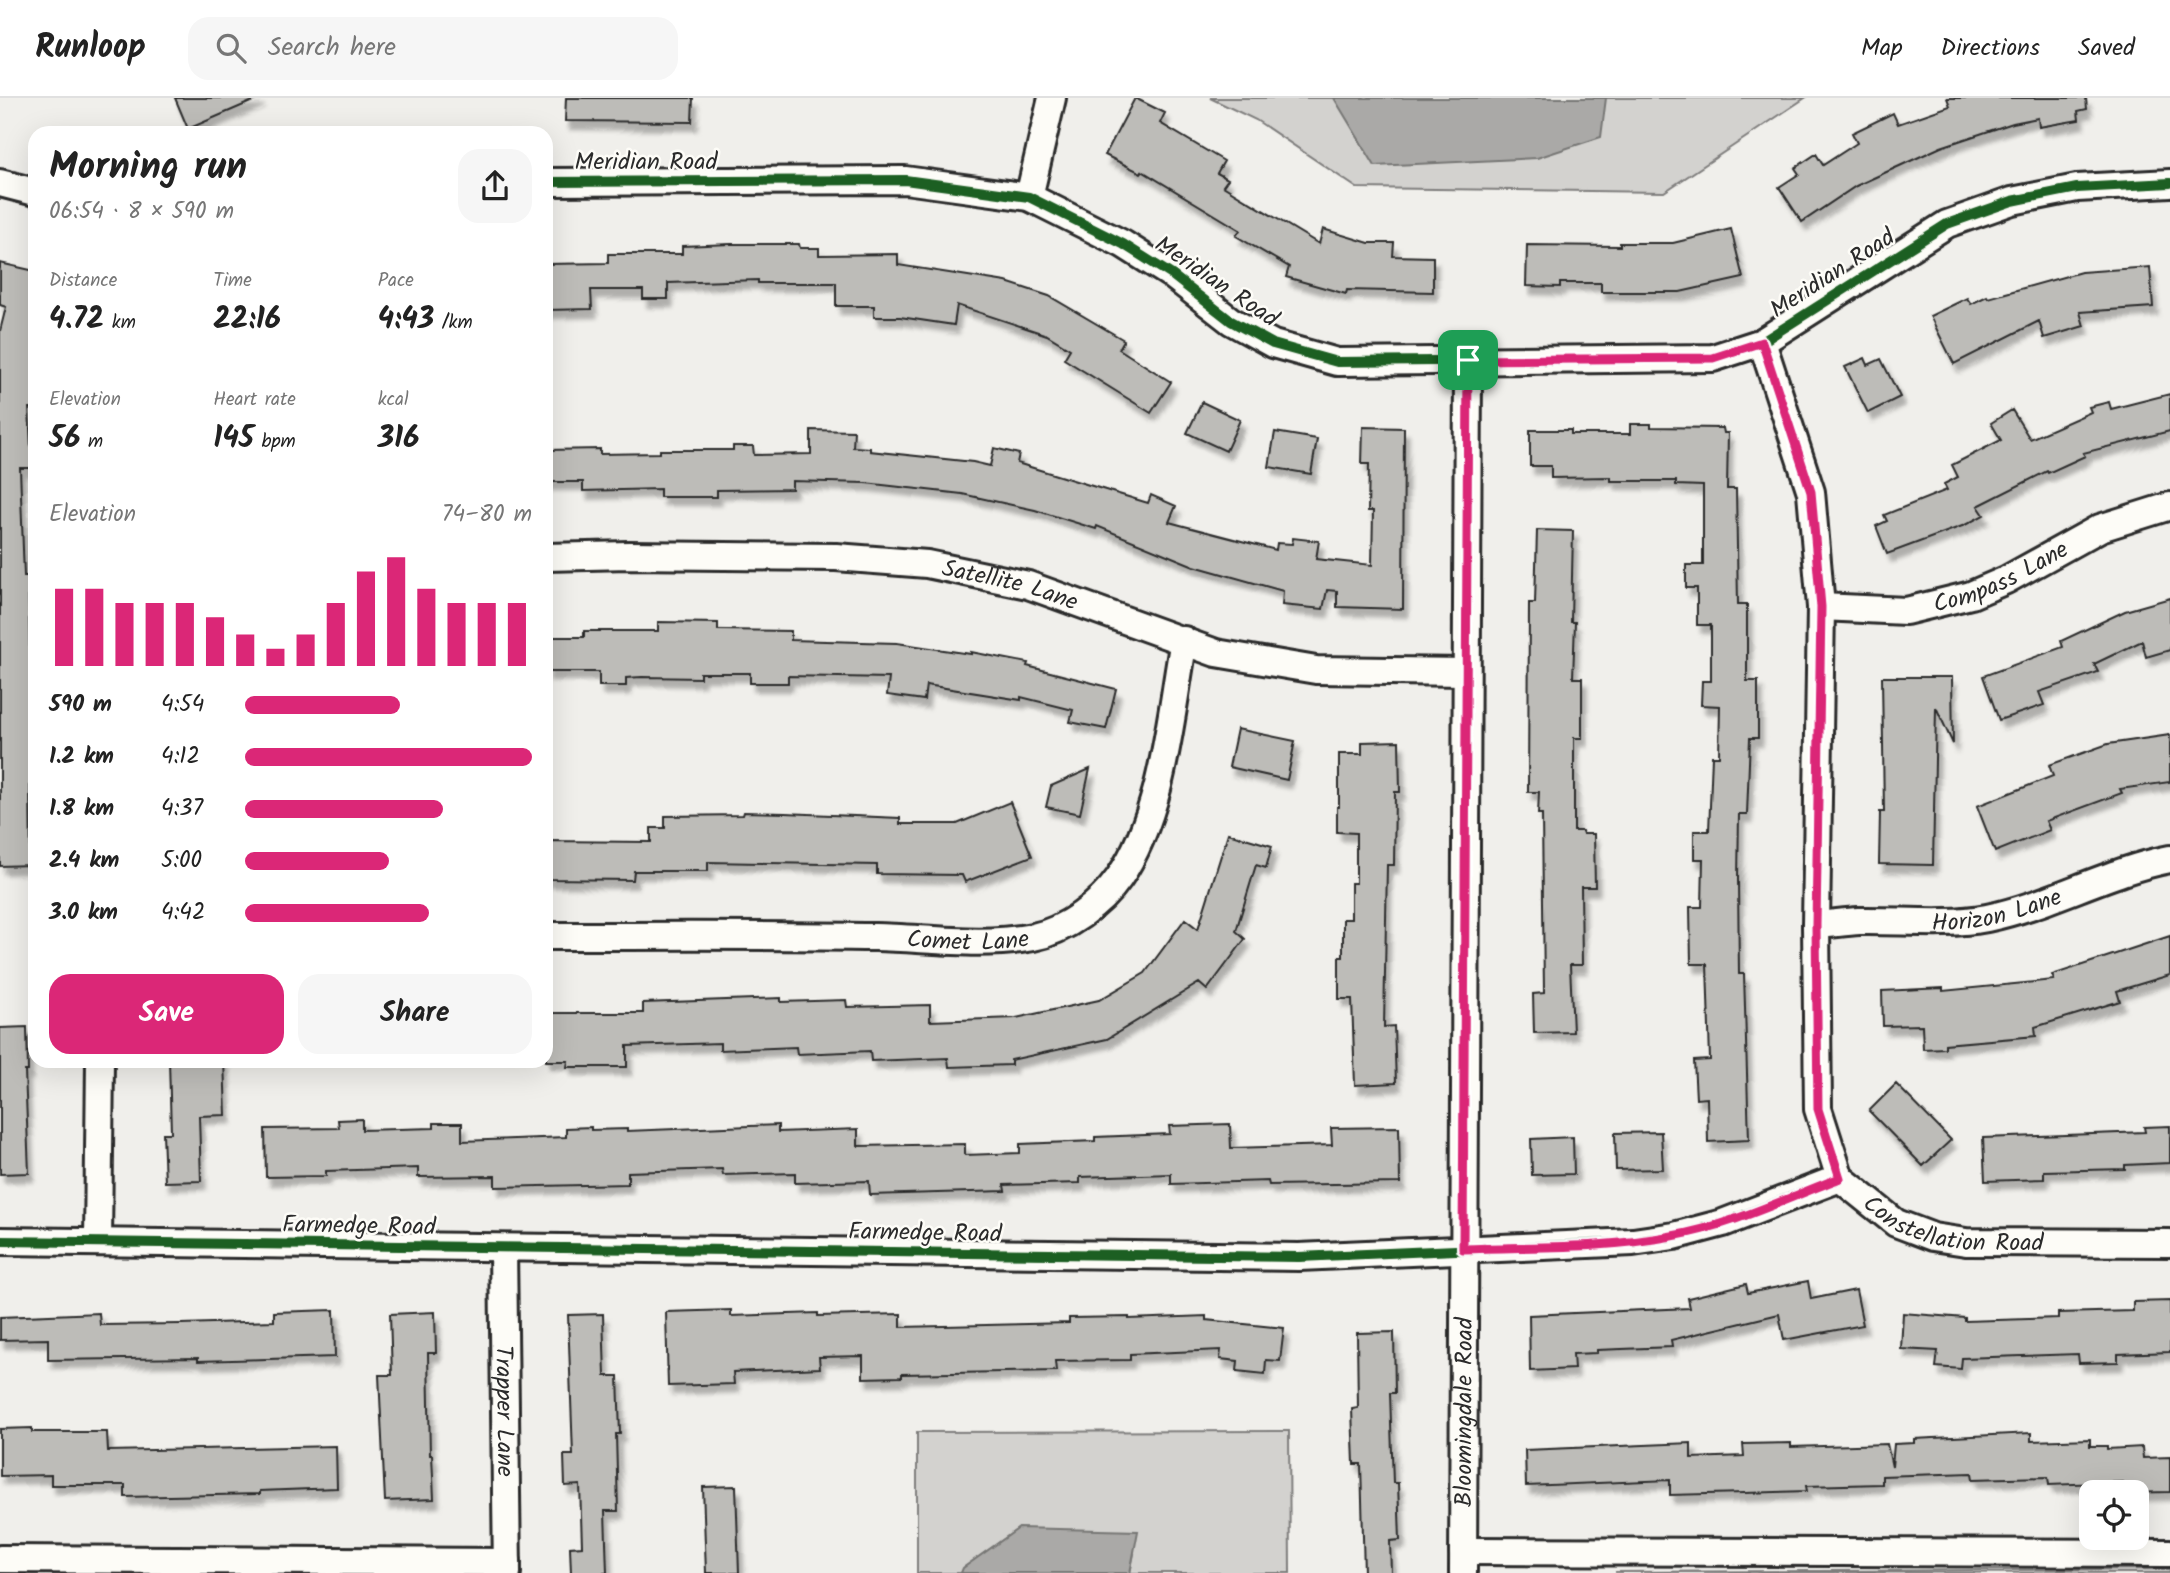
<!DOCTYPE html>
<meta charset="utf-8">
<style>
:root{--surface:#fff;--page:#f6f6f6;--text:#222;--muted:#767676;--line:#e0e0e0;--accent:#db2777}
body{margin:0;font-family:Kalam,sans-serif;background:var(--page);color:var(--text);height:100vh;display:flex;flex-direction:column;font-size:26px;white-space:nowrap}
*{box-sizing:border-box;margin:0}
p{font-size:23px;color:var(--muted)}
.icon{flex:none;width:38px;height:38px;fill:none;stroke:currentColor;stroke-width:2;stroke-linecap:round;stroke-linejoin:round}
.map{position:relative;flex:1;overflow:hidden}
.drawer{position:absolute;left:28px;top:28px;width:525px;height:942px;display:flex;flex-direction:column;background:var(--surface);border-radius:21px;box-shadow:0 7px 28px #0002}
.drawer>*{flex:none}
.fabs{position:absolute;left:2079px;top:1382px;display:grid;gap:14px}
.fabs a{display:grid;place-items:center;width:70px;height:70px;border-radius:14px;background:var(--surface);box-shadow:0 7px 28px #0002;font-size:35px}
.pin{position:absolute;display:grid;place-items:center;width:60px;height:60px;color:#fff;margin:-30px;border-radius:14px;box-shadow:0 4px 10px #0006}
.round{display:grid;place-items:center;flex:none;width:74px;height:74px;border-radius:21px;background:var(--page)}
.headline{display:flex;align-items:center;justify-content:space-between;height:119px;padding:0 21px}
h1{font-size:38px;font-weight:700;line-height:52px}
.figures{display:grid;grid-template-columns:repeat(3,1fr);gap:10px;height:119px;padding:7px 21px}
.figures div{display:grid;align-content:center}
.figures b{font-size:30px;font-weight:700}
.figures small{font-size:19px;font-weight:400}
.figures p{font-size:19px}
.chart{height:196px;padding:14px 21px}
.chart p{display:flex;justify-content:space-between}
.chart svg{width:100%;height:126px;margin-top:7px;stroke:var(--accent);stroke-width:6}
.action{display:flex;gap:14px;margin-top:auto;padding:14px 21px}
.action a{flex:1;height:80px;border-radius:21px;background:var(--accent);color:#fff;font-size:28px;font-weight:700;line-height:80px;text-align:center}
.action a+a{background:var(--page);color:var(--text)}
ul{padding:0 21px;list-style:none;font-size:23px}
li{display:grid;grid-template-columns:112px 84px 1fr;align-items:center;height:52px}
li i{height:18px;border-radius:9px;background:var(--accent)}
header{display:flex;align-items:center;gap:42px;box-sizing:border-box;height:98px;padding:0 35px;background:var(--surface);border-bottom:2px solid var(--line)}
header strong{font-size:33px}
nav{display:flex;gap:38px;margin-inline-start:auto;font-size:24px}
.search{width:490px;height:63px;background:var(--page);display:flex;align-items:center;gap:18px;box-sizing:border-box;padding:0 24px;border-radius:21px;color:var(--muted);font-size:26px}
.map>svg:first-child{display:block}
.green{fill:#d3d2cf;stroke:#7f7e7d;stroke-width:2}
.water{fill:#aaa9a7;stroke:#777775;stroke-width:2}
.building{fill:#bdbcb8;stroke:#2b2b2b;stroke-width:2;filter:url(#shadow)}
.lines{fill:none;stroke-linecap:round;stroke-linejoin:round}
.minor-casing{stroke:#2b2b2b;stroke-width:32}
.minor{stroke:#fdfcf7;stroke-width:26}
.cycleway-casing{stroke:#fdfcf7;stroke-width:15}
.cycleway{stroke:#1b5e20;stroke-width:10}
.route-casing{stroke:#fff;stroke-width:14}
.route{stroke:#db2777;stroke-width:9}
.labels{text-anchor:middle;stroke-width:5;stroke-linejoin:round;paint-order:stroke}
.street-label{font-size:24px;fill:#2b2b2b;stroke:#fdfcf7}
</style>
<header>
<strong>Runloop</strong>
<div class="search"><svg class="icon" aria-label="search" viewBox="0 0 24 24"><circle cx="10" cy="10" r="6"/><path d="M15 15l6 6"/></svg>Search here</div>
<nav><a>Map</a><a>Directions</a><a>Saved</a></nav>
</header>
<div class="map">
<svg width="2170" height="1475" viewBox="0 0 2170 1475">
<defs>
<filter id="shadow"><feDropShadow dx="4.5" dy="8" stdDeviation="2" flood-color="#0004"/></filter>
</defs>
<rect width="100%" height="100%" fill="#f0efeb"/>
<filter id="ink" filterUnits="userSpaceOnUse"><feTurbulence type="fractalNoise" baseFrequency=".0143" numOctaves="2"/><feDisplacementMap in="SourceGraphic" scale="14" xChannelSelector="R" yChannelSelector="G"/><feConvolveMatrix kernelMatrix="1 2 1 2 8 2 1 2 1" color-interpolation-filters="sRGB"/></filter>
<g filter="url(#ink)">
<!-- green -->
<path class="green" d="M 1210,0 L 1805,0 L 1664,94 L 1357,90 L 1256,22 Z
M 1289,1333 L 1290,1475 L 1130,1475 L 1134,1456 L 1019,1430 L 964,1470 L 961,1475 L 917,1475 L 917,1334 Z
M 2170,1471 L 2170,1475 L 1615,1474 Z"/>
<!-- water -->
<path class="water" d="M 1334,0 L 1606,0 L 1601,39 L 1537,60 L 1375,68 Z
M 1019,1430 L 1138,1433 L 1130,1475 L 961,1475 L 963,1470 Z"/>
<!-- building -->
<path class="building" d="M 175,0 L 260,0 L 188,31 Z
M 566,0 L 693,0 L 692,24 L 565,23 Z
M 1135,0 L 1165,15 L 1160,25 L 1224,63 L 1217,75 L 1228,81 L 1223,88 L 1319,146 L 1323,131 L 1369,145 L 1394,145 L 1393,158 L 1433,159 L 1433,194 L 1347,192 L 1346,196 L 1286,179 L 1289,169 L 1236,138 L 1240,132 L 1142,73 L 1141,75 L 1105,57 Z
M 1947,0 L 2086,0 L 2087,11 L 2078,13 L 2079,22 L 2039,29 L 2038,20 L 2013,25 L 1941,49 L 1856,88 L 1802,124 L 1779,89 L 1799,76 L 1795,70 L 1816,56 L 1823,67 L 1857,45 L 1852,35 L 1893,15 L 1898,26 L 1950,8 Z
M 1731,131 L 1743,180 L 1680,194 L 1601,194 L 1601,185 L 1560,185 L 1560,189 L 1526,188 L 1527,147 L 1620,148 L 1620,145 L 1673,145 Z
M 731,146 L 799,146 L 800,150 L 819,150 L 819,157 L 898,156 L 898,167 L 1006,184 L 1049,198 L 1124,242 L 1119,251 L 1171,284 L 1151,315 L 1064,261 L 1070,251 L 1047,237 L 957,207 L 954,227 L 900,219 L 874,219 L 874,208 L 836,208 L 836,185 L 758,185 L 758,182 L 668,185 L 668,201 L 643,201 L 643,192 L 591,192 L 592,211 L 546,212 L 546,166 L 608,165 L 608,156 L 682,156 L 682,148 Z
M 0,165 L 35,173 L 34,310 L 29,310 L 32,370 L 20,370 L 24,478 L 28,478 L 30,555 L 35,555 L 35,686 L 30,686 L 31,767 L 0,768 L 0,233 L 6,209 L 0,207 Z
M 2150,169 L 2153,209 L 2080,214 L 2084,228 L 2044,240 L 2039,223 L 1954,266 L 1930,218 L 1967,200 L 1971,206 L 1987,198 L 1988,200 L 2081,174 Z
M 1865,260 L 1868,267 L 1881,261 L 1900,299 L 1868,315 L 1845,269 Z
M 2170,296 L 2170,333 L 2083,355 L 2085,358 L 2048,375 L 2047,373 L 1978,408 L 1984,417 L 1965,427 L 1887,456 L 1876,428 L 1887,423 L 1884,417 L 1947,392 L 1944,386 L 1958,379 L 1952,367 L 2001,342 L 1991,325 L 2012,312 L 2030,341 L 2091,314 L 2089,309 L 2109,304 L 2111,311 Z
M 1202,304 L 1240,322 L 1226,353 L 1187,335 Z
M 1630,326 L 1651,326 L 1651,329 L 1723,330 L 1724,335 L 1728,335 L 1727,391 L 1736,391 L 1738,506 L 1747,506 L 1747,583 L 1758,583 L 1758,640 L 1750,640 L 1747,716 L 1739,716 L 1738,781 L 1739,876 L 1744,876 L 1749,1042 L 1708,1044 L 1707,1000 L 1696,1001 L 1694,963 L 1710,962 L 1707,866 L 1691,866 L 1690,809 L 1702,809 L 1703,761 L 1694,761 L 1694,733 L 1709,733 L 1712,658 L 1719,658 L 1720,608 L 1701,607 L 1702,583 L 1711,583 L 1711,527 L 1697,527 L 1697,490 L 1686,490 L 1686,467 L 1703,467 L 1703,388 L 1676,387 L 1676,383 L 1611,383 L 1611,379 L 1551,380 L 1551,368 L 1530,368 L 1530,332 L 1571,332 L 1571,336 L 1630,336 Z
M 1363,329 L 1404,330 L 1403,511 L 1337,509 L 1337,493 L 1327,492 L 1323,511 L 1282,507 L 1283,493 L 1194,468 L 1097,428 L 1096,431 L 1035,412 L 962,396 L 865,385 L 792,383 L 792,391 L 717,392 L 717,399 L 660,399 L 660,391 L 583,393 L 583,384 L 546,384 L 546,352 L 600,351 L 600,356 L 660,355 L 660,352 L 733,352 L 733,348 L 753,348 L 754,357 L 811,356 L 811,332 L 854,333 L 853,349 L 870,350 L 870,353 L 973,364 L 990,368 L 994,350 L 1019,356 L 1017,365 L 1148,405 L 1151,397 L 1176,408 L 1169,424 L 1276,452 L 1277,445 L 1292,446 L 1293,440 L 1319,443 L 1316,461 L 1372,467 L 1373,413 L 1368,413 L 1369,366 L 1362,366 Z
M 1275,334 L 1317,341 L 1311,376 L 1269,369 Z
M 1537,432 L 1573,433 L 1571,524 L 1575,524 L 1573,580 L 1582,580 L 1582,640 L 1574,640 L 1574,733 L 1582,733 L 1583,736 L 1594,736 L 1595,789 L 1581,789 L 1582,867 L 1570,867 L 1573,934 L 1534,935 L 1533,896 L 1544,895 L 1542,716 L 1538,716 L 1539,694 L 1528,694 L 1529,505 L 1535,505 Z
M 2170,500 L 2170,552 L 2146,559 L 2142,543 L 2094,566 L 2098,574 L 2039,594 L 2044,607 L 1999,622 L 1983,578 L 2063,549 L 2061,543 L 2125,513 Z
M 658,524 L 718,525 L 718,532 L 791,533 L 791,542 L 897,545 L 971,556 L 971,554 L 1028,565 L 1027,568 L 1116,591 L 1106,631 L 1070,624 L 1073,612 L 1021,599 L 1021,602 L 926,587 L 924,602 L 887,597 L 889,580 L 788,578 L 788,585 L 750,585 L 750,575 L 700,575 L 700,580 L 642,579 L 626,580 L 626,588 L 599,588 L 599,574 L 546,574 L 546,539 L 584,539 L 584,533 L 658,533 Z
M 1882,579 L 1952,579 L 1953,646 L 1936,609 L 1933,767 L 1879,766 L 1880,714 L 1884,714 Z
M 1237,631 L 1295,643 L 1287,682 L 1229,669 Z
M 2170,637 L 2170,684 L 2120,691 L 2122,695 L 2046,723 L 2050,732 L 1995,754 L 1977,708 L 2053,678 L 2049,667 L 2108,646 Z
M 1399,643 L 1400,694 L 1395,694 L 1394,767 L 1387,767 L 1384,929 L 1394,928 L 1396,985 L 1355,987 L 1352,901 L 1339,901 L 1339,859 L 1343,859 L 1343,821 L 1351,821 L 1351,785 L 1356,785 L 1356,735 L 1337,734 L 1337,709 L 1339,709 L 1339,656 L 1362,656 L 1362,644 Z
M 1090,671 L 1080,716 L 1046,709 L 1051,688 Z
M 1010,704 L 1032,758 L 965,784 L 962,777 L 877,776 L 877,767 L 708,764 L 708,773 L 634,773 L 633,782 L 546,781 L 546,743 L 651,744 L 651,730 L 665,730 L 665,718 L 743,717 L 744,714 L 785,715 L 900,720 L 900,726 L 957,726 Z
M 1228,735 L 1272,748 L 1266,770 L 1256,767 L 1236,833 L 1245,841 L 1207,892 L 1199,885 L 1107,941 L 1011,962 L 1011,967 L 949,969 L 948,960 L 871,963 L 870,953 L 797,956 L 796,949 L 720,952 L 720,945 L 627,948 L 627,969 L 567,969 L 568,963 L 546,963 L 546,915 L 643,915 L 643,905 L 781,900 L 781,904 L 846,902 L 847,909 L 930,907 L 930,923 L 1016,920 L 1099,902 L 1145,875 L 1185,821 L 1198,831 Z
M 2170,838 L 2170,877 L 2117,893 L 2120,903 L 2035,929 L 2036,938 L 1945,946 L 1945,950 L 1923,951 L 1922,927 L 1883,928 L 1882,893 L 1943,890 L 1943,893 L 2054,882 L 2052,877 Z
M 27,929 L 28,973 L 25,973 L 29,1075 L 0,1076 L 0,930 Z
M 169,962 L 224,962 L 226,1017 L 199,1018 L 201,1083 L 165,1084 L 163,1035 L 171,1035 Z
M 1896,986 L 1951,1042 L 1923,1068 L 1869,1013 Z
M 362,1021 L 362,1032 L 434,1030 L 434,1025 L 462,1025 L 462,1043 L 566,1039 L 566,1030 L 591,1029 L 591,1032 L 627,1031 L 627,1033 L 778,1027 L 778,1034 L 858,1031 L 858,1048 L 965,1046 L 965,1057 L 1020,1055 L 1020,1046 L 1095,1043 L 1095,1039 L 1170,1036 L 1169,1028 L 1230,1026 L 1231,1050 L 1332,1047 L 1331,1030 L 1399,1029 L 1400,1085 L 1269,1087 L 1268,1083 L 1171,1086 L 1171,1076 L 1080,1079 L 1080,1085 L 1004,1087 L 1005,1093 L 870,1097 L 869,1083 L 795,1085 L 795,1075 L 723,1077 L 722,1071 L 628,1074 L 628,1086 L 495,1089 L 495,1078 L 418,1079 L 418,1070 L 326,1073 L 326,1078 L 266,1079 L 265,1031 L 339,1030 L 338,1022 Z
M 2170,1028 L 2170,1065 L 2125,1067 L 2125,1071 L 2044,1073 L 2044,1081 L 1985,1083 L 1983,1040 L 2145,1034 L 2144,1029 Z
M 1661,1034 L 1663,1071 L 1616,1072 L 1615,1035 Z
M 1573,1039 L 1574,1076 L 1532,1077 L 1531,1041 Z
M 1808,1183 L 1811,1201 L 1856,1192 L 1863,1227 L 1784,1242 L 1779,1216 L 1671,1242 L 1672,1249 L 1597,1252 L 1597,1255 L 1573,1256 L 1574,1271 L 1530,1273 L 1529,1217 L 1690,1210 L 1688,1200 L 1746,1186 L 1748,1195 Z
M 2170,1203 L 2170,1254 L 2118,1256 L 2118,1264 L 2079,1265 L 2078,1256 L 1962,1260 L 1961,1271 L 1936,1269 L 1938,1253 L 1901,1251 L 1903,1215 L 1965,1220 L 1965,1223 L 2058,1220 L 2058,1215 L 2133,1213 L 2133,1204 Z
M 334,1212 L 335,1259 L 198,1263 L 198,1260 L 48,1262 L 48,1241 L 0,1242 L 0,1219 L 99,1215 L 100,1227 L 182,1226 L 274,1223 L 274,1214 Z
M 731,1212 L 731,1218 L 818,1215 L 818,1218 L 901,1216 L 901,1229 L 1069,1225 L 1069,1220 L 1129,1219 L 1129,1221 L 1206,1218 L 1206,1222 L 1284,1230 L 1280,1263 L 1266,1262 L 1265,1276 L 1237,1273 L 1238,1263 L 1220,1261 L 1221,1252 L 1130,1256 L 1130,1262 L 1055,1263 L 1056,1273 L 902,1276 L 902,1279 L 863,1280 L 863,1258 L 819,1259 L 820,1270 L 733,1274 L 734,1286 L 668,1288 L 666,1214 Z
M 435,1214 L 436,1255 L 428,1255 L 430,1357 L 432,1357 L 434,1401 L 385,1403 L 379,1277 L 392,1277 L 390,1216 Z
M 603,1216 L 605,1278 L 618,1278 L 620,1336 L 616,1336 L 618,1413 L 605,1413 L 607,1475 L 571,1475 L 570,1449 L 582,1448 L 580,1387 L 565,1388 L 564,1357 L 573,1357 L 568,1217 Z
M 1394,1234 L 1395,1295 L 1390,1295 L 1393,1385 L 1398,1385 L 1400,1442 L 1390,1443 L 1391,1475 L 1364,1475 L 1361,1366 L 1354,1366 L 1352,1311 L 1358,1310 L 1357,1235 Z
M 32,1330 L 32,1334 L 107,1334 L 108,1353 L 336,1348 L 337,1390 L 260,1393 L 260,1396 L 125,1399 L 125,1387 L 51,1387 L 51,1377 L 0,1378 L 0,1331 Z
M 2031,1335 L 2031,1343 L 2090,1341 L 2090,1348 L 2107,1348 L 2107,1351 L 2142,1349 L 2143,1360 L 2170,1359 L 2170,1394 L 2123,1395 L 2123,1384 L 2049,1387 L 2048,1379 L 1973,1381 L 1972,1375 L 1882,1378 L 1882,1386 L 1806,1388 L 1807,1393 L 1745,1395 L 1670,1397 L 1670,1382 L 1526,1388 L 1525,1352 L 1691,1345 L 1691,1360 L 1744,1358 L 1743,1346 L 1791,1345 L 1791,1349 L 1887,1346 L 1892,1369 L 1894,1346 L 1914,1345 L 1914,1341 Z
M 736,1388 L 739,1475 L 706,1475 L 703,1389 Z"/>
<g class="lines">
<!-- minor casing -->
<g class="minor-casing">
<g id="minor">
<path d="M 546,84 L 905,82 L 1029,99 L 1123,146 L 1172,177 L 1231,223 L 1273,246 L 1337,264 L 1713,260 L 1762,244 L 1947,126 L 2012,103 L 2077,90 L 2170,85"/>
<path d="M 0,85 L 35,94"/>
<path d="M 1029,99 L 1052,0"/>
<path id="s1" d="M 1762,244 L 1811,394 L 1821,509 L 1816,827 L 1818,1011 L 1840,1080 L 1896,1125 L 1933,1139 L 1966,1144 L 2170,1145"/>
<path id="s2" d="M 546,459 L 629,457 L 836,459 L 927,466 L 1028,487 L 1216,555 L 1316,572 L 1466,574"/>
<path id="s3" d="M 1821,509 L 1906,513 L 1971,497 L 2006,482 L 2100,430 L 2170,408"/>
<path id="s4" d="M 1816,827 C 1830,826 1845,824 1859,823 C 1901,822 1945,828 1987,820 C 2050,807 2107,773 2170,761"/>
<path id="s5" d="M 546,838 C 655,838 765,837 875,839 C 927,840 981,849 1033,839 C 1065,833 1101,806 1119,780 C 1164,714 1170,619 1184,542"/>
<path d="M 0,1143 L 1299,1159 L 1633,1144 L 1674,1138 L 1723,1125 L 1840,1080"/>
<path d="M 98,1144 L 100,962"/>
<path id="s6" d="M 503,1150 L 507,1475"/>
<path d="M 1463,1453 L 2170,1455"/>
<path d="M 0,1461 L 507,1464"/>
<path id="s7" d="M 1463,1475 L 1468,262"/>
</g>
</g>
<!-- minor -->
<use href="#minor" class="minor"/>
<!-- cycleway casing -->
<g class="cycleway-casing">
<path id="cycleway" d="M 546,84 L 905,82 L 1029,99 L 1123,146 L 1172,177 L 1231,223 L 1273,246 L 1337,264 L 1713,260 L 1762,244 L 1947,126 L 2012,103 L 2077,90 L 2170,85
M 0,1143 L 1299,1159 L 1633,1144 L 1674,1138 L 1723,1125 L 1840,1080"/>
</g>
<!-- cycleway -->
<use href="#cycleway" class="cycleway"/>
</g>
</g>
<g class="lines" filter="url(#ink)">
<!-- route casing -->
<g class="route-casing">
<path id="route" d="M 1762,244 L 1811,394 L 1821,509 L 1816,827 L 1818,1011 L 1840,1080 C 1785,1101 1730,1128 1672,1138 C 1604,1151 1532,1148 1463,1151 L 1468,262 L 1713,260 Z"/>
</g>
<!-- route -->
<use href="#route" class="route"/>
</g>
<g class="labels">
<!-- street labels -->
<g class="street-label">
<text x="646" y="71">Meridian Road</text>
<text transform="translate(1832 175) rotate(-33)" y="8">Meridian Road</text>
<text transform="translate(1217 183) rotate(34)" y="8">Meridian Road</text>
<text dy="8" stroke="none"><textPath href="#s3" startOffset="186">Compass Lane</textPath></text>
<text dy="8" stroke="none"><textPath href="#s2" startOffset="467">Satellite Lane</textPath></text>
<text dy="8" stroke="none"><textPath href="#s4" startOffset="182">Horizon Lane</textPath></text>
<text dy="8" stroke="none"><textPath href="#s5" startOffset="422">Comet Lane</textPath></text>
<text dy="8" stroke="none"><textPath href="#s1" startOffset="976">Constellation Road</textPath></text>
<text transform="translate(359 1127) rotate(1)" y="8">Farmedge Road</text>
<text transform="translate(925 1134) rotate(1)" y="8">Farmedge Road</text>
<text dy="8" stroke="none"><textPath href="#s6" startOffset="163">Trapper Lane</textPath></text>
<text dy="8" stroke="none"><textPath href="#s7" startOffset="161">Bloomingdale Road</textPath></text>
</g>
</g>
</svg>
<div class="fabs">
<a><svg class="icon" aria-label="locate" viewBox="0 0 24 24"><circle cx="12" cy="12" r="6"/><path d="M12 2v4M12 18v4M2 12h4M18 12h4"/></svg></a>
</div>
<div class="pin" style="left:1468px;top:262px;background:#1e9e55"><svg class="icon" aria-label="arrive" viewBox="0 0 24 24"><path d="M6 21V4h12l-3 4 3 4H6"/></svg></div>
<section class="drawer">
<div class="headline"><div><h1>Morning run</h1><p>06:54 · 8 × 590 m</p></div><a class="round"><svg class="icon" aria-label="share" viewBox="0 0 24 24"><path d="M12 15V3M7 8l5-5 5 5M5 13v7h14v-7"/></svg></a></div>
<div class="figures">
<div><p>Distance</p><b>4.72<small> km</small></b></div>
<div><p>Time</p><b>22:16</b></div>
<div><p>Pace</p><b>4:43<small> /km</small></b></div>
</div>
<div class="figures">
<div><p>Elevation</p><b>56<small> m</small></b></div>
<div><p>Heart rate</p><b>145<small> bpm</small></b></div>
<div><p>kcal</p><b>316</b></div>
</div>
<div class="chart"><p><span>Elevation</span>74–80 m</p>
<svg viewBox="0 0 160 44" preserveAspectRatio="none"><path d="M5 44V17M15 44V17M25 44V22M35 44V22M45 44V22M55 44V27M65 44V33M75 44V38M85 44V33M95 44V22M105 44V11M115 44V6M125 44V17M135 44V22M145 44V22M155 44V22"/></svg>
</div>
<ul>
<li><b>590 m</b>4:54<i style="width:54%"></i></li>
<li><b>1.2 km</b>4:12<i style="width:100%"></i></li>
<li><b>1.8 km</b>4:37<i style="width:69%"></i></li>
<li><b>2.4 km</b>5:00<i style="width:50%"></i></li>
<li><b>3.0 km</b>4:42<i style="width:64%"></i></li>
</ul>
<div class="action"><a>Save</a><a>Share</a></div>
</section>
</div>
